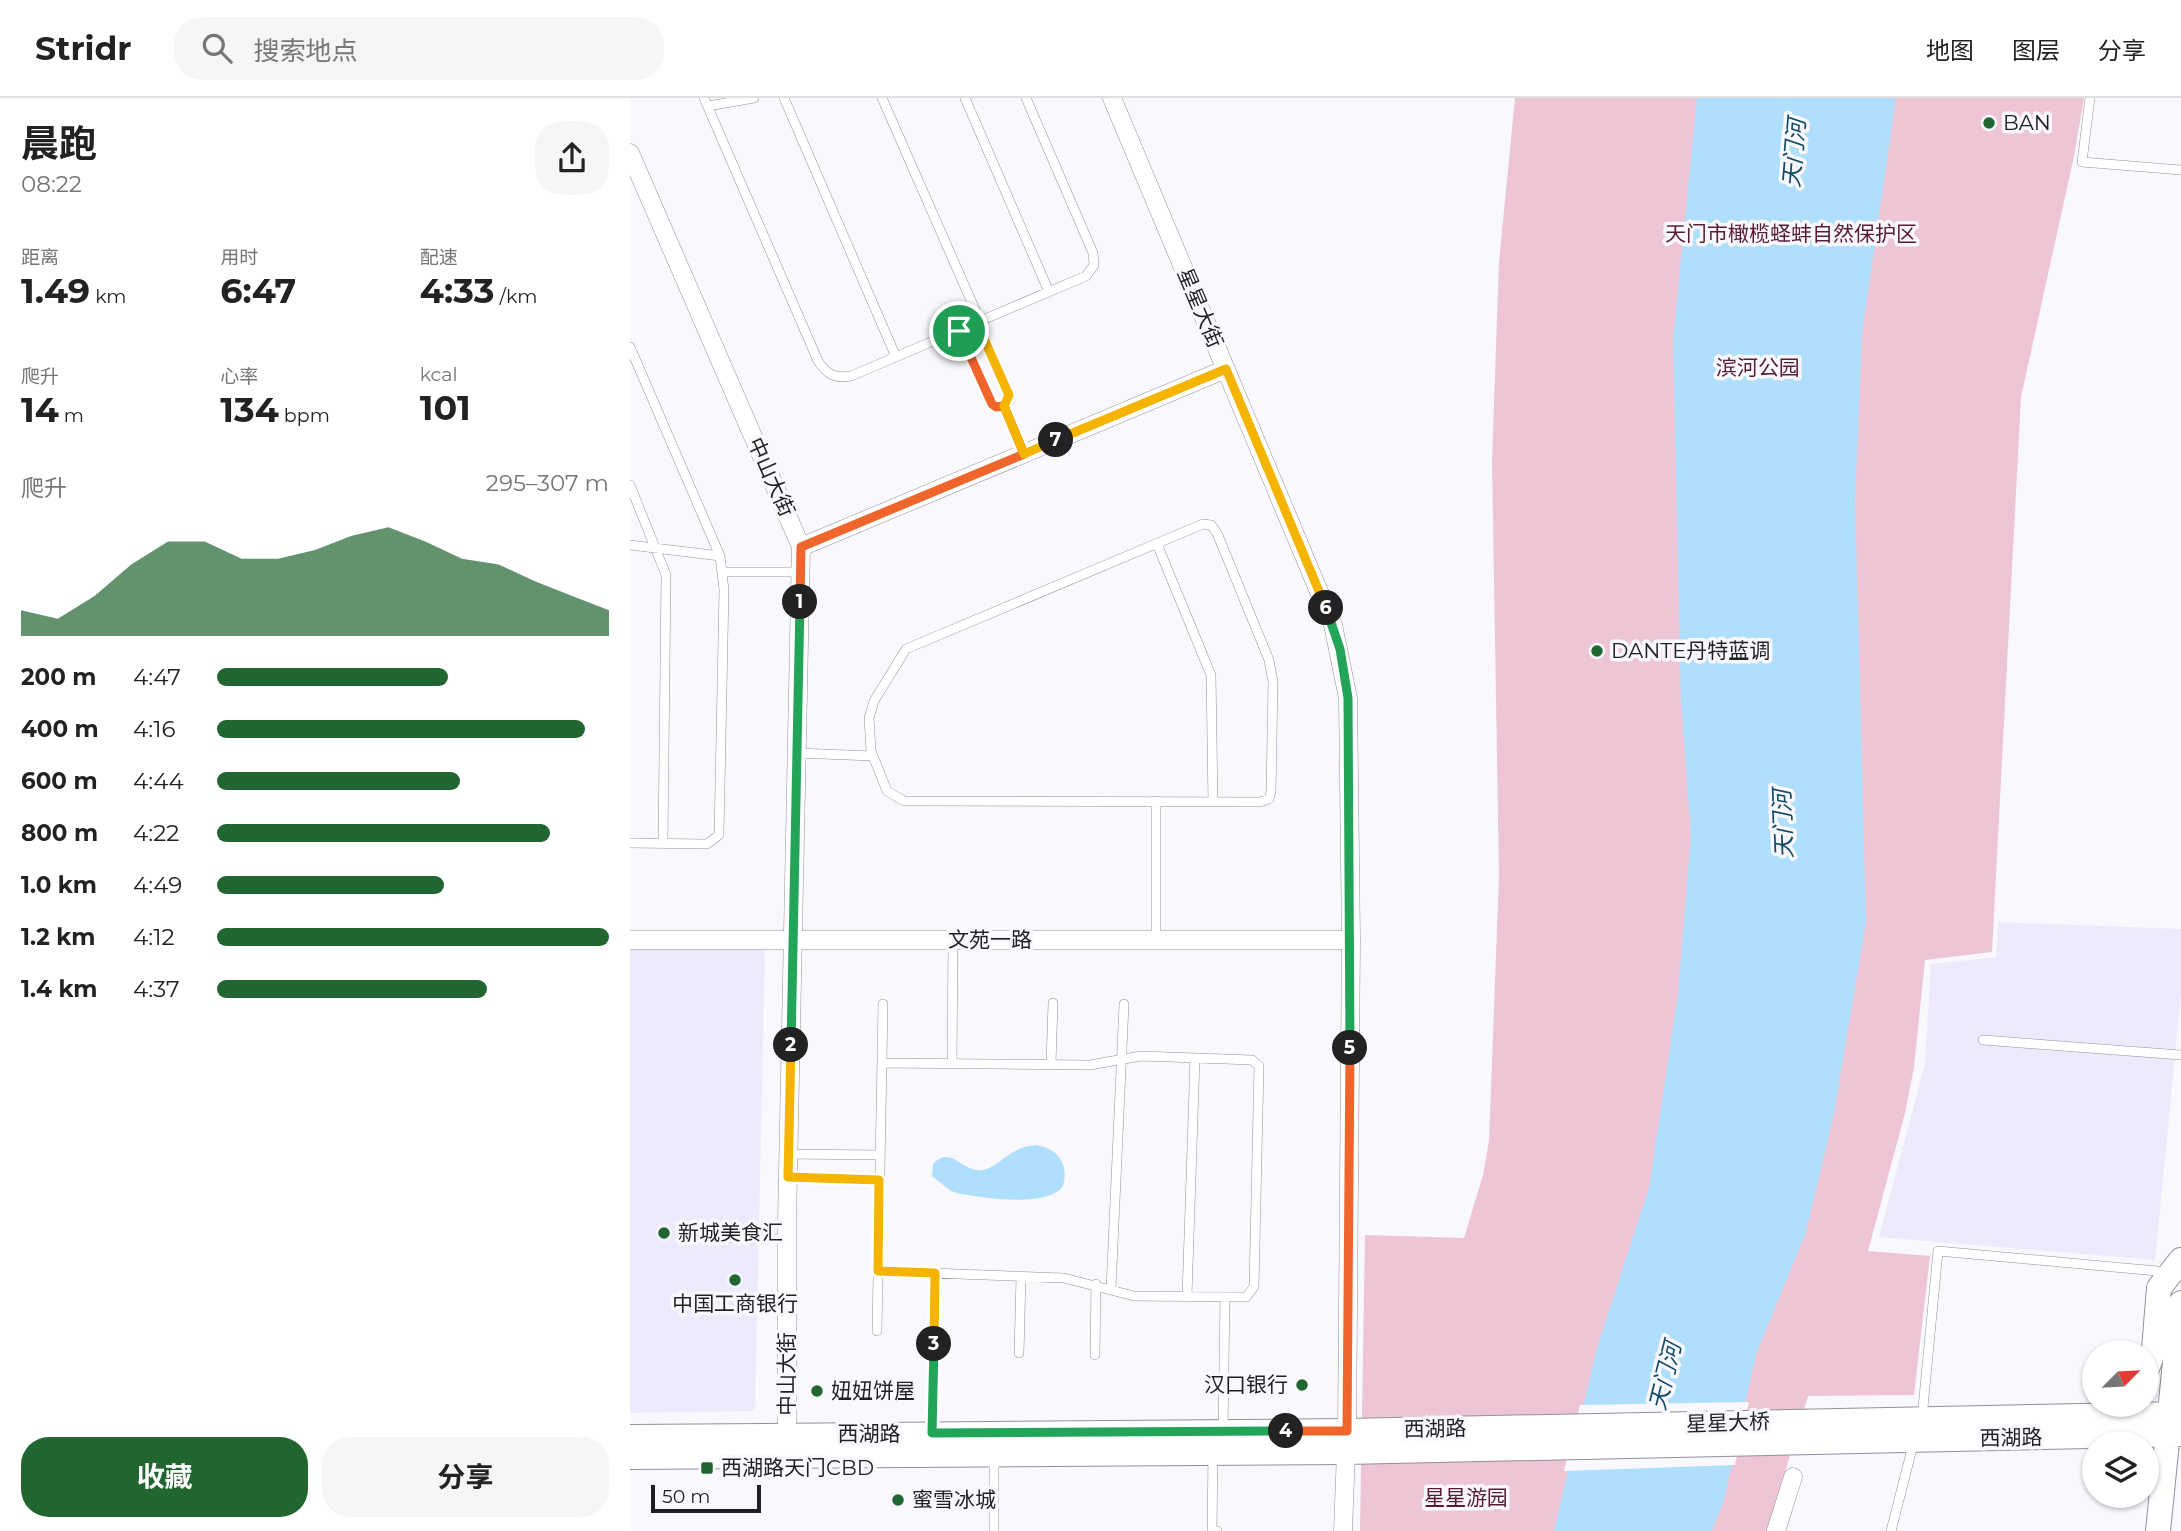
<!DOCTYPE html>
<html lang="zh">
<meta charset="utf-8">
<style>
:root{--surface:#fff;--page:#f6f6f6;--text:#222;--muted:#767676;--line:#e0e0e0;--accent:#216531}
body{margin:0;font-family:Montserrat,"Noto Sans SC",sans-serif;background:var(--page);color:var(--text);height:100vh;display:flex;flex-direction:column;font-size:26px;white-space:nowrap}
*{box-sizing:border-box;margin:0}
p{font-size:23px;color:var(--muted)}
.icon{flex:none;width:38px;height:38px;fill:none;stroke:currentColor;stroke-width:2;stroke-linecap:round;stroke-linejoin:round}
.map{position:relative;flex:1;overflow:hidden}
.panel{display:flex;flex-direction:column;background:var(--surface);width:630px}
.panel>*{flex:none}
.needle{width:46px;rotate:66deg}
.buttons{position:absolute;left:1452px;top:1242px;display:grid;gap:14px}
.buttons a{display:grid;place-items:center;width:77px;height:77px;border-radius:50%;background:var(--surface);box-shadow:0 2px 5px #0004;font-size:35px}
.scale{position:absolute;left:21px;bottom:18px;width:110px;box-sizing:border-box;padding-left:7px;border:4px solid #201f23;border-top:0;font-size:19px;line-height:24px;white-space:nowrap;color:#201f23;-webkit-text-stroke:5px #f9f8fd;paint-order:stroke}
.pin{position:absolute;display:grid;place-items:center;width:60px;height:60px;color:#fff;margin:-30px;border:4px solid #fff;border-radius:50%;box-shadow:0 2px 7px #0007}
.km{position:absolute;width:35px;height:35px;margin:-18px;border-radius:50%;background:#222;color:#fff;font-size:19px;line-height:35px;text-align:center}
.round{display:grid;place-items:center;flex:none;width:74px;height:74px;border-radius:28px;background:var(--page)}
.overview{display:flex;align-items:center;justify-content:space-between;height:119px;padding:0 21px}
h1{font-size:38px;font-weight:700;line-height:52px}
.figures{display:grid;grid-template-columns:repeat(3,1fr);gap:10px;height:119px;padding:7px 21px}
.figures div{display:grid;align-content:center}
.figures b{font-size:35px;font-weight:700}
.figures small{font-size:19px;font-weight:400}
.figures p{font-size:19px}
.chart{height:196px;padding:14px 21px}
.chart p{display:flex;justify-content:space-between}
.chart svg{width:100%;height:126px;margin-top:7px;fill:var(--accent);opacity:.7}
.cta{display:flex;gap:14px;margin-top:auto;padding:14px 21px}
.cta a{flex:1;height:80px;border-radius:28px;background:var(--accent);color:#fff;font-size:28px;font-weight:700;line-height:80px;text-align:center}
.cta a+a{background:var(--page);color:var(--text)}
ul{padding:0 21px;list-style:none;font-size:23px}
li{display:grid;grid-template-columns:112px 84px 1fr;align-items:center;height:52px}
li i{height:18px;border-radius:9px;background:var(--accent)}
header{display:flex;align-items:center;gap:42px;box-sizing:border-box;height:98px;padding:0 35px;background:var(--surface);border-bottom:2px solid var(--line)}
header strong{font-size:33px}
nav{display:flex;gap:38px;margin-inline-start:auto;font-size:24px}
.search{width:490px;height:63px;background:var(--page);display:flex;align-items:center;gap:18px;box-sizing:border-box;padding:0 24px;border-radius:28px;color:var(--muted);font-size:26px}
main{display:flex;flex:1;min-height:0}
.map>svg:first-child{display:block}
.built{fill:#eeeafe}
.green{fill:#edc5d4}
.water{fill:#afdffd}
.pier{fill:#f9f8fd}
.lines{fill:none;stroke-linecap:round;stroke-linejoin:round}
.service-casing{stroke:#92909c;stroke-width:10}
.minor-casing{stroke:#92909c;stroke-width:19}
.secondary-casing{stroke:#92909c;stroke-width:26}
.service{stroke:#fff;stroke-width:9}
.minor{stroke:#fff;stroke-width:18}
.secondary{stroke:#fff;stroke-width:24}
.split-1-casing{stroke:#fff;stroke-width:14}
.split-2-casing{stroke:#fff;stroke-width:14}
.split-3-casing{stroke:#fff;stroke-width:14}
.split-4-casing{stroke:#fff;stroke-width:14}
.split-5-casing{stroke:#fff;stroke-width:14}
.split-6-casing{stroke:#fff;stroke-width:14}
.split-7-casing{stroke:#fff;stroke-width:14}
.split-8-casing{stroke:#fff;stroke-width:14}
.split-1{stroke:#f0652b;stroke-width:9}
.split-2{stroke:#22a559;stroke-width:9}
.split-3{stroke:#f5b400;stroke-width:9}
.split-4{stroke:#22a559;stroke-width:9}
.split-5{stroke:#f0652b;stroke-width:9}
.split-6{stroke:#22a559;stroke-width:9}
.split-7{stroke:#f5b400;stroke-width:9}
.split-8{stroke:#f5b400;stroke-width:9}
.poi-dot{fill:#216531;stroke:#f9f8fd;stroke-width:2.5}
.labels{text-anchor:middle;stroke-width:7;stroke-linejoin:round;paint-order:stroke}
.poi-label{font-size:21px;fill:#201f23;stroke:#f9f8fd;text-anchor:start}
.park-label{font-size:21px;fill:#571b38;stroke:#f9f8fd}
.street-label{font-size:21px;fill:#201f23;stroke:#f9f8fd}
.water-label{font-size:23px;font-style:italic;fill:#104a68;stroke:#f9f8fd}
</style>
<header>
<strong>Stridr</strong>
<div class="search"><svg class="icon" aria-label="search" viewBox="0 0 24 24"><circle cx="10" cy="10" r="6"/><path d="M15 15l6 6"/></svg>搜索地点</div>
<nav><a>地图</a><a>图层</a><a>分享</a></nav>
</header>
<main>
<section class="panel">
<div class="overview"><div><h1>晨跑</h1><p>08:22</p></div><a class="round"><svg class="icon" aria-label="share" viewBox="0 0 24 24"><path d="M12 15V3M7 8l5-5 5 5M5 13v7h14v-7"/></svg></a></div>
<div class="figures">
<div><p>距离</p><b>1.49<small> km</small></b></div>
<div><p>用时</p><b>6:47</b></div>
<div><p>配速</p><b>4:33<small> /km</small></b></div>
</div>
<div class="figures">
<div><p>爬升</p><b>14<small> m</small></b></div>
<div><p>心率</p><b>134<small> bpm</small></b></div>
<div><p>kcal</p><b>101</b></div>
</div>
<div class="chart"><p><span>爬升</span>295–307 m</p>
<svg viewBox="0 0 160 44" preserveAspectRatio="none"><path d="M0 44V35L10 38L20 30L30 19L40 11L50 11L60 17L70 17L80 14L90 9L100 6L110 11L120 17L130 19L140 25L150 30L160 35V44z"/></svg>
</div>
<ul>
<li><b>200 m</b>4:47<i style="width:59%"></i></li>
<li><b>400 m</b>4:16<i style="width:94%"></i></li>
<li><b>600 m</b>4:44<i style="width:62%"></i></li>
<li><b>800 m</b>4:22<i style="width:85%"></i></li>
<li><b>1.0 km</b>4:49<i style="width:58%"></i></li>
<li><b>1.2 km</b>4:12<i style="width:100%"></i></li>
<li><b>1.4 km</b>4:37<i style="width:69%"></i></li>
</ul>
<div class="cta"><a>收藏</a><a>分享</a></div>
</section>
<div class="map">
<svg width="1551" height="1433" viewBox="0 0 1551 1433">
<rect width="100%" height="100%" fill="#f9f8fd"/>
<!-- built -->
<path class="built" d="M 1368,824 L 1551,831 L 1551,897 L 1525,1162 L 1249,1139 L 1295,966 L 1301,866 L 1366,859 Z
M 0,848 L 135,848 L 125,1313 L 0,1315 Z"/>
<!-- green -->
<path class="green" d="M 885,0 L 1454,0 L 1444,58 L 1391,299 L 1362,854 L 1295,862 L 1284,969 L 1275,1015 L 1238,1153 L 1300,1158 L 1284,1297 L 1178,1298 L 1137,1433 L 730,1433 L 735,1137 L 834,1140 L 853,1077 L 859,1043 L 869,777 L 862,363 L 869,164 Z"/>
<!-- water -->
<path class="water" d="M 1067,0 L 1266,0 L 1232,235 L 1225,403 L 1236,824 L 1204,1015 L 1176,1134 L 1126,1256 L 1094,1402 L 1082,1433 L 924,1433 L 967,1250 L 1019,1090 L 1048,896 L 1061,738 L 1051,603 L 1043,242 Z
M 406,1047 C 428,1051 439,1065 433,1088 C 417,1110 357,1100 331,1096 L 321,1093 L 302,1078 L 303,1066 C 322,1046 333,1076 352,1072 C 371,1069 378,1049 406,1047 Z"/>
<!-- pier -->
<path class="pier" d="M 1119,1304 L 1105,1367 L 934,1373 L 950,1307 Z"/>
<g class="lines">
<!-- service casing -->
<g class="service-casing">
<path id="service" d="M 74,0 L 188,263 C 197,276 204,281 221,278 L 456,178 L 464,167 L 463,155 L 396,0
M 154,0 L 266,259
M 252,0 L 350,223
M 335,0 L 419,194
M 1460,0 L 1452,64 L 1551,72
M 78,8 L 124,0
M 329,233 L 362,306 L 371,309 L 379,303 L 379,297 L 347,225
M 0,249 L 90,458 L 94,492 L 89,737 L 77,746 L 0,745
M 374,308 L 394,356
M 0,387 L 36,477 L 33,745
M 573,426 L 581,427 L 587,435 L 639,562 L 643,584 L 641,694 L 639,701 L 630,704 L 274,703 L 257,693 L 241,653 L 239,620 L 244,603 L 276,551 Z
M 527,446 L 581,577 L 583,704
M 0,447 L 90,458
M 94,474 L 170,474
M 167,655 L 243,658
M 526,842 L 526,703
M 1353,942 L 1551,957
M 322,966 L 323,842
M 421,966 L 423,905
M 158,1056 L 250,1057
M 158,1079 L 249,1082
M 102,1140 L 157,1141
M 248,1173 L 434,1180 L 504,1198 L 616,1199 L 624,1189 L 629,968 L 622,962 L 511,958 L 460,967 L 252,965
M 481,1191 L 494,906
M 557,1198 L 565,960
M 247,1233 L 253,906
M 389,1255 L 391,1179
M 465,1257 L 466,1186
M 1292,1320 L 1308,1153 L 1538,1174
M 302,1333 L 305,1175
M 593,1334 L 595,1199
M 583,1356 L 582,1433 L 587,1433
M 364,1357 L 364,1433
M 1261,1433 L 1284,1343"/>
</g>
<!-- minor casing -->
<g class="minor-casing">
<path id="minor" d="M 482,0 L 703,527 L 718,600 L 721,842 L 717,1333
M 0,55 L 171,449 L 157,1123 L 157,1349
M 171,449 L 596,271
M 0,842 L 721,842
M 713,1433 L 716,1354
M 1146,1433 L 1163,1379"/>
</g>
<!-- secondary casing -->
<g class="secondary-casing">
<path id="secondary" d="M 1517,1271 L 1524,1251 L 1529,1190 L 1551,1162
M 0,1339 L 717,1333 L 1551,1316
M 0,1359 L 716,1354 L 1551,1336
M 1528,1433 L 1551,1205"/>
</g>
<!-- service -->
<use href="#service" class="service"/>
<!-- minor -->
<use href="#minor" class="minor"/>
<!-- secondary -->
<use href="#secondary" class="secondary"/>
</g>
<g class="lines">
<!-- split-1 casing -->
<g class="split-1-casing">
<path id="split-1" d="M 170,504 L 171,449 L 394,356 L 374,308 L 366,309 L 362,306 L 329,233"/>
</g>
<!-- split-2 casing -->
<g class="split-2-casing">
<path id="split-2" d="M 161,947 L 170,504"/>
</g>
<!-- split-3 casing -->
<g class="split-3-casing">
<path id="split-3" d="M 161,947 L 158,1079 L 249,1082 L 248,1173 L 305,1175 L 304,1246"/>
</g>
<!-- split-4 casing -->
<g class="split-4-casing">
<path id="split-4" d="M 304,1246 L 302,1335 L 656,1333"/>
</g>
<!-- split-5 casing -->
<g class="split-5-casing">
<path id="split-5" d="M 656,1333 L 717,1333 L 720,950"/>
</g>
<!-- split-6 casing -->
<g class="split-6-casing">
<path id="split-6" d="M 696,510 L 710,551 L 718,600 L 720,950"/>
</g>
<!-- split-7 casing -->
<g class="split-7-casing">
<path id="split-7" d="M 426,342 L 596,271 L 696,510"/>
</g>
<!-- split-8 casing -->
<g class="split-8-casing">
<path id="split-8" d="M 329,233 L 347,225 L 379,297 L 374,308 L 394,356 L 426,342"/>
</g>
<!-- split-1 -->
<use href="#split-1" class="split-1"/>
<!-- split-2 -->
<use href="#split-2" class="split-2"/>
<!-- split-3 -->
<use href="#split-3" class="split-3"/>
<!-- split-4 -->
<use href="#split-4" class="split-4"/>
<!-- split-5 -->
<use href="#split-5" class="split-5"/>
<!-- split-6 -->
<use href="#split-6" class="split-6"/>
<!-- split-7 -->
<use href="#split-7" class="split-7"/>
<!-- split-8 -->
<use href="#split-8" class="split-8"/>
</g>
<!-- markers -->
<g class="poi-dot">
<circle cx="1359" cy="25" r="7"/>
<circle cx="967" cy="553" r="7"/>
<circle cx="34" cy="1135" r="7"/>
<circle cx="105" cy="1182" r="7"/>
<circle cx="672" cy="1287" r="7"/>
<circle cx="187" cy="1293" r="7"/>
<rect x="70" y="1363" width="14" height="14" rx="3.5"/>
<circle cx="268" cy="1402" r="7"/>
</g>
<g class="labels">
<!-- poi labels -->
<g class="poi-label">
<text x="1373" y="32">BAN</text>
<text x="981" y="560">DANTE丹特蓝调</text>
<text x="48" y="1142">新城美食汇</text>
<text x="105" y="1213" text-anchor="middle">中国工商银行</text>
<text x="658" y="1294" text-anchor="end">汉口银行</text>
<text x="201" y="1300">妞妞饼屋</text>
<text x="91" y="1377">西湖路天门CBD</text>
<text x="282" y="1409">蜜雪冰城</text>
</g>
<!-- park labels -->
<g class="park-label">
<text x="1161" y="143">天门市橄榄蛏蚌自然保护区</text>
<text x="1128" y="277">滨河公园</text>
<text x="836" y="1407">星星游园</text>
</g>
<!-- street labels -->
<g class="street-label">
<text transform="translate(570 210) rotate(67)" y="7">星星大街</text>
<text transform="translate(141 379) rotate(66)" y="7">中山大街</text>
<text x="360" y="849">文苑一路</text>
<text transform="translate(157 1276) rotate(-90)" y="7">中山大街</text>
<text transform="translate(1098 1325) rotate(-2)" y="7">星星大桥</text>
<text transform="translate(805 1331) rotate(-1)" y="7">西湖路</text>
<text x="239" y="1343">西湖路</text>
<text transform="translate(1381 1340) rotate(-1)" y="7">西湖路</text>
</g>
<!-- water labels -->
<g class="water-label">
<text transform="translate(1164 55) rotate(-85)" y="8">天门河</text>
<text transform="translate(1153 726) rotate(-92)" y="8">天门河</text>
<text transform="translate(1035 1278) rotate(-76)" y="8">天门河</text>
</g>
</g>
</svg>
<div class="buttons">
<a><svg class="needle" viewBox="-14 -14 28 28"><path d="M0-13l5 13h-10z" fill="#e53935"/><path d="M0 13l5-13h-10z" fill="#767676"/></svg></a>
<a><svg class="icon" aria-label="layers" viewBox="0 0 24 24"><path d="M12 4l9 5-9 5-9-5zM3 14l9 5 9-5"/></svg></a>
</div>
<div class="scale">50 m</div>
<div class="pin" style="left:329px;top:233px;background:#1e9e55"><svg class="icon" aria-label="arrive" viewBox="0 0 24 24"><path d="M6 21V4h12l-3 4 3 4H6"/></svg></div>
<b class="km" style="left:170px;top:504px">1</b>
<b class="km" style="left:161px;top:947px">2</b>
<b class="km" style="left:304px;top:1246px">3</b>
<b class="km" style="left:656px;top:1333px">4</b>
<b class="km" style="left:720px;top:950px">5</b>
<b class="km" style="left:696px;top:510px">6</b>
<b class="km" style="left:426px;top:342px">7</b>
</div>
</main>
